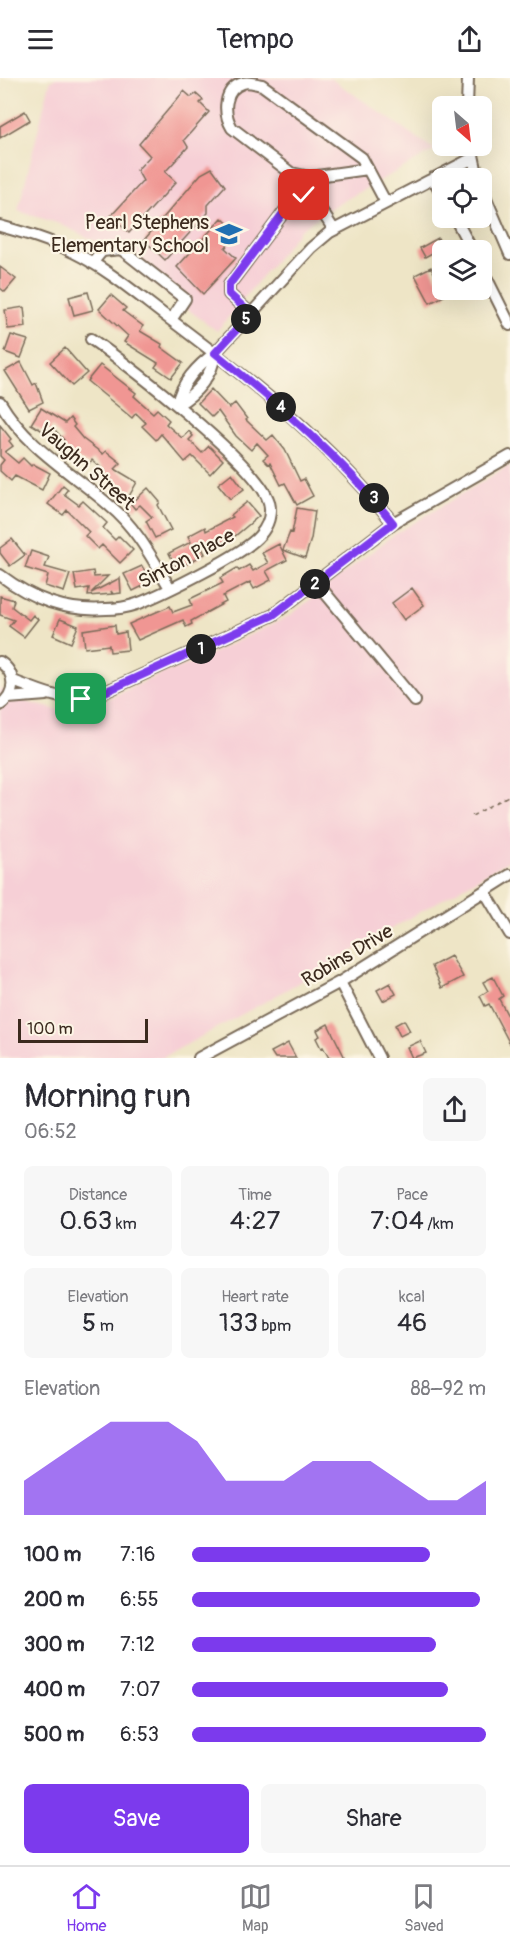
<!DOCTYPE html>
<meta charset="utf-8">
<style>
:root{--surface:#fff;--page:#f7f7f7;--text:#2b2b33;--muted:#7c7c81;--line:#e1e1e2;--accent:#7c3aed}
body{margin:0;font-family:Pangolin,sans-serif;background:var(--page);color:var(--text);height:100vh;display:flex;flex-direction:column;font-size:22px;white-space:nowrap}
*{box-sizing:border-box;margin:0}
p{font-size:20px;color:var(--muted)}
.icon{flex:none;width:33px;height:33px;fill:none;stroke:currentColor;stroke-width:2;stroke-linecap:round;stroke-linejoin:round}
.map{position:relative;height:980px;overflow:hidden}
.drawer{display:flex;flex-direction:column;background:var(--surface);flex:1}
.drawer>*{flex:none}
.needle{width:39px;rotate:152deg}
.controls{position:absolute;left:432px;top:18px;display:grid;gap:12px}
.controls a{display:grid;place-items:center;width:60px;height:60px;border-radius:9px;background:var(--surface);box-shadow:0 6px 24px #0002;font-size:30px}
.scale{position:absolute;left:18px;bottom:15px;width:130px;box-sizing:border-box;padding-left:6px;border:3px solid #3b2a1e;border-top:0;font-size:16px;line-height:21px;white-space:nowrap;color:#3b2a1e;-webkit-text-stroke:4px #fcf5e5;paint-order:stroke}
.pin{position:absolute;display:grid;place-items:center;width:51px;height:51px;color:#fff;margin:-26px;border-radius:12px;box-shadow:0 3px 9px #0006}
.km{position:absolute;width:30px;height:30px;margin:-15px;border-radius:50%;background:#222;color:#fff;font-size:16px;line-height:30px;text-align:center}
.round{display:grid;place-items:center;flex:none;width:63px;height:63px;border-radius:9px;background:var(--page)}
.headline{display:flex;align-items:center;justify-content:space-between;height:102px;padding:0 24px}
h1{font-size:33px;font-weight:600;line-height:45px}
.metrics{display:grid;grid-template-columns:repeat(3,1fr);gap:9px;height:102px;padding:6px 24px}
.metrics div{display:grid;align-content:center;border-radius:9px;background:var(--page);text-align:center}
.metrics b{font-size:26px;font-weight:600}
.metrics small{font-size:16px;font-weight:400}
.metrics p{font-size:16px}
.chart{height:168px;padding:12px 24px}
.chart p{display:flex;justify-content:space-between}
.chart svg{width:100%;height:108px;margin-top:6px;fill:var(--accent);opacity:.7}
.primary-button{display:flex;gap:12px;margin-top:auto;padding:12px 24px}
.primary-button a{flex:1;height:69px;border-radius:9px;background:var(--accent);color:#fff;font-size:24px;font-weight:600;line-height:69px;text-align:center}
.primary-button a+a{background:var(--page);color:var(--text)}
ul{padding:0 24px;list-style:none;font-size:20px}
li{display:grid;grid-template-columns:96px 72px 1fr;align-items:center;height:45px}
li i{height:15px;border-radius:8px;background:var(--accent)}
header{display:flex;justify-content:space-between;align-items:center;height:78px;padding:0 24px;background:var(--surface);font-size:27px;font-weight:600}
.tabs{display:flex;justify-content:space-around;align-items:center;height:84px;border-top:2px solid var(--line);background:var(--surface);font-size:16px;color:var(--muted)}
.tabs a{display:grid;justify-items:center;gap:3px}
.tabs .on{color:var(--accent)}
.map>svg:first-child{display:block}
.built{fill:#f6cfd6}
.building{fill:#f09693}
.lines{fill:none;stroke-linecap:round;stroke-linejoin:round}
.minor-casing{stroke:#7a6b59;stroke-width:14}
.path{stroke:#7a6b59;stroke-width:1.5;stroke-dasharray:4.5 4.5;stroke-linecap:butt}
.minor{stroke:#fff;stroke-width:10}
.route-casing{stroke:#fff;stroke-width:12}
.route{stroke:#7c3aed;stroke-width:8}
.labels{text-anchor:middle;stroke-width:4.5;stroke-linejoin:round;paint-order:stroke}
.poi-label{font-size:20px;fill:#3b2a1e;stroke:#fcf5e5;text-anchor:end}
.street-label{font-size:20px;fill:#3b2a1e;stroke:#fcf5e5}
</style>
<header><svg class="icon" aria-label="menu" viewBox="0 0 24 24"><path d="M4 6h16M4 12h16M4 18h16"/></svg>Tempo<svg class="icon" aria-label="share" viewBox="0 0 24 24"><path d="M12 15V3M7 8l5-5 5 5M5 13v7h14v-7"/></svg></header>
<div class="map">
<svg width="510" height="980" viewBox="0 0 510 980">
<rect width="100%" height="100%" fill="#fcf5e5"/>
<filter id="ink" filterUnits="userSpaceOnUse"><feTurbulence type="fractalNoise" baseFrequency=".0167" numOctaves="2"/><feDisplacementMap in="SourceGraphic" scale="12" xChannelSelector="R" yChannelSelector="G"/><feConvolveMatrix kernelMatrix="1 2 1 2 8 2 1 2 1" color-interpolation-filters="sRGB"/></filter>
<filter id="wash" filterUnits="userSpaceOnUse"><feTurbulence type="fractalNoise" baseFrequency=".008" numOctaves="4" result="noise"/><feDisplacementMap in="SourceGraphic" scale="24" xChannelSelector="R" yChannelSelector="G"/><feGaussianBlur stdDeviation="1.35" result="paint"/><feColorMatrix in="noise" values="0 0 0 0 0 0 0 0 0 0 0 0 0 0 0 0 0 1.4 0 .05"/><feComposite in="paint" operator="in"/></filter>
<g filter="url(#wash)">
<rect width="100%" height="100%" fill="#eee5c6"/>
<!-- built -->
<path class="built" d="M 56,0 L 330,0 L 435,72 L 329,131 L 300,152 L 217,253 L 97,164 L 60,146 L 18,133 L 50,4 Z
M 510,387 L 510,782 L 272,920 L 162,980 L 0,980 L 0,610 L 26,624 L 75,636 L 161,596 L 192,585 L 289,538 L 392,458 Z"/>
<g id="blocks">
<!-- building -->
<path class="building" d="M 184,13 L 191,19 L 196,16 L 203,22 L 200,25 L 209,34 L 184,62 L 188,69 L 165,94 L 176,104 L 129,155 L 111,138 L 143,103 L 137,92 L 150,78 L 139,66 Z
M 25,33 L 30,42 L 0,60 L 0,48 Z
M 212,90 L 225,108 L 208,127 L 208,135 L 165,182 L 144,162 L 201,96 Z
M 222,140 L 238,155 L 225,170 L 236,180 L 203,216 L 177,189 Z
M 438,160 L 443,169 L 425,179 L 420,170 Z
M 0,189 L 16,201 L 5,214 L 0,210 Z
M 431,189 L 446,217 L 430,225 L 415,197 Z
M 88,214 L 93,232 L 74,237 L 69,219 Z
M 111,217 L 126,230 L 123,233 L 143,248 L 140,253 L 162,266 L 161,269 L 183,285 L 171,300 L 155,289 L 158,285 L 124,264 L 128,258 L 99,231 Z
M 24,229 L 26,249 L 8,251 L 5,232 Z
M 11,257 L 28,262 L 21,280 L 5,274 Z
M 65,270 L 87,295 L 72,308 L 50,284 Z
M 21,284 L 33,307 L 36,305 L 43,324 L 29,331 L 5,293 Z
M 100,287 L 136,315 L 134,318 L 153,335 L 157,331 L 169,342 L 166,346 L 182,360 L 189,353 L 193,358 L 189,362 L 202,375 L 209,368 L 223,382 L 210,396 L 192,378 L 185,384 L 161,356 L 156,362 L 142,348 L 146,345 L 136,335 L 132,340 L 87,303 Z
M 211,311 L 229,330 L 235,325 L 247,341 L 246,342 L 267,362 L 273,357 L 285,372 L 300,403 L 304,401 L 313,418 L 297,427 L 285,405 L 281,407 L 270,385 L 268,386 L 263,381 L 268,377 L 257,365 L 251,372 L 236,358 L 218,333 L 212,339 L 198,325 Z
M 41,330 L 65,345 L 70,340 L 75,347 L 73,349 L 83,361 L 103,376 L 106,373 L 121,385 L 115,391 L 137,404 L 128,420 L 111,410 L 112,408 L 100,398 L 105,393 L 92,382 L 88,387 L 63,371 L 59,366 L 64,362 L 52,349 L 48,356 L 31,346 Z
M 0,347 L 11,361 L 9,363 L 13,368 L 5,374 L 18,385 L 23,380 L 31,388 L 33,386 L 50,395 L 42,412 L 15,398 L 11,403 L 0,393 L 0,387 L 4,382 L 0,378 Z
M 232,395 L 244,411 L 230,421 L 218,406 Z
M 63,407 L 68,411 L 64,416 L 79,427 L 83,423 L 107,445 L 103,450 L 115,462 L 119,458 L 133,472 L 120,485 L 102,467 L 98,471 L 85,458 L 89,454 L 67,432 L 63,437 L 48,426 Z
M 148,410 L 160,424 L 158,427 L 171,452 L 155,460 L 146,443 L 152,439 L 140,427 L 135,431 L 131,426 Z
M 247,424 L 259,438 L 235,458 L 220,466 L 217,461 L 202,470 L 205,476 L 177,491 L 169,475 L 191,464 L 188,458 L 205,449 L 206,453 L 233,439 L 231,437 Z
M 297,430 L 315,433 L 311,461 L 305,480 L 283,472 L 290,454 L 292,455 Z
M 12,461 L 25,477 L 10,488 L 0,475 L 0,470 Z
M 279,466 L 287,482 L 266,493 L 271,502 L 254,511 L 250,504 L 223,518 L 226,524 L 191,543 L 192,546 L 186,549 L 183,542 L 138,562 L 129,546 L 170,528 L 173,534 L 192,527 L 190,521 L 223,505 L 220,500 L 237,490 L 239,493 L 249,487 L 253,493 L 268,485 L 262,475 Z
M 31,473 L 49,479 L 45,489 L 70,496 L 64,514 L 45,508 L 48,497 L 25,490 Z
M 142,488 L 151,504 L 133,513 L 124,496 Z
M 93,493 L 94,499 L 108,498 L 91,515 L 120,500 L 121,515 L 113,516 L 111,513 L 112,516 L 88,518 L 89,510 L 77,512 L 74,496 Z
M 412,510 L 424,527 L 404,542 L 392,525 Z
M 0,518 L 14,522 L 12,529 L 29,542 L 33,537 L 38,541 L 24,559 L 9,548 L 14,542 L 0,537 Z
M 60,541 L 78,548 L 71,565 L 53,557 Z
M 115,547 L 116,556 L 126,554 L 128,572 L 110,574 L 109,567 L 85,570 L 83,552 Z
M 451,878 L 463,899 L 442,910 L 432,888 Z
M 493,899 L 503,918 L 499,921 L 510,942 L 510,966 L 489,926 L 485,928 L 480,918 L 488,913 L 483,904 Z
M 390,905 L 396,916 L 383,923 L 377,912 Z
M 404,942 L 410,953 L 400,958 L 395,947 Z
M 328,946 L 345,980 L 329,980 L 323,969 L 321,970 L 316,960 L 320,958 L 317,952 Z
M 420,963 L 426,975 L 412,980 L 407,969 Z
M 288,965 L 296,980 L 275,980 L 271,974 Z"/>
</g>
</g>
<g filter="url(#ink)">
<use href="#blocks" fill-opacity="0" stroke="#7a6b59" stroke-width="1.5"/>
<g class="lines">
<!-- minor casing -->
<g class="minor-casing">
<path id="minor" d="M 467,28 L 468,0
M 471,68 L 478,100
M 368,91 L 310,99 L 291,95 L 232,50 C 223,35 223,11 243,5 C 248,3 256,6 262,7 L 362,80 L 386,125
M 433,100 L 442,116
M 482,111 L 510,176
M 455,140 L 472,172
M 0,148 C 25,155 50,162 73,174 C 108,191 140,219 171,242 C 252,303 330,365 393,445
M 92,185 L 102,173 L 121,171 L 185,221 L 171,242
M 482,191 L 510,247
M 251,236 L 229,216 L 229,207 L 293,122 L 304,117 L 314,121 L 334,152
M 0,324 C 27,370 71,394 110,428 C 136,449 153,482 170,510
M 177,327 C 180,306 198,287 215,275 L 311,170 L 330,154 L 473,80
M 177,327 C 196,316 213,297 215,275
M 0,497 C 32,521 65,534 106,531 C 115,531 128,529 137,526 C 162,516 245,476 260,457 C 268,448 272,436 269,424 C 258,386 127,286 91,261
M 317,505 L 415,623
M 0,584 C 16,595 17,615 0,627
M 13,603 C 44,614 61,625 96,618 L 273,537 L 393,445 L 510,378
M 8,620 L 46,617
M 485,814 L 510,856
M 340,904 L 379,980
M 199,980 L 340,904 L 510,797"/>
</g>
<!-- path -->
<path class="path" d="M 472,738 L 510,717"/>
<!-- minor -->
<use href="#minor" class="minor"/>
</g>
</g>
<g class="lines" filter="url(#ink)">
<!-- route casing -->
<g class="route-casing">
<path id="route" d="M 81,621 L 96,618 L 273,537 L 393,445 C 342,380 280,328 215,275 L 251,236 L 229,216 L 229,207 L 293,122 L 304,117"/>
</g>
<!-- route -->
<use href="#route" class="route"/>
</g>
<!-- icons -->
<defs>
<g id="school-bare" transform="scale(2.07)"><path d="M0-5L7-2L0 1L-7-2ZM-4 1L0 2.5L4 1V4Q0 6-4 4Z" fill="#1f6fb2" stroke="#fcf5e5" stroke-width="2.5" paint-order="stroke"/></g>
</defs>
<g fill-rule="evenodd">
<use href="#school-bare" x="229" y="156"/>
</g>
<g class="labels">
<!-- poi labels -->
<g class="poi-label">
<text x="209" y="151">Pearl Stephens<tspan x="209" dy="23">Elementary School</tspan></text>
</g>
<!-- street labels -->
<g class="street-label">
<text transform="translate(87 388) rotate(41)" y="7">Vaughn Street</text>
<text transform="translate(186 480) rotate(-28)" y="7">Sinton Place</text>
<text transform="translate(347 877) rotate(-31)" y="7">Robins Drive</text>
</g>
</g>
</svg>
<div class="controls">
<a><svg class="needle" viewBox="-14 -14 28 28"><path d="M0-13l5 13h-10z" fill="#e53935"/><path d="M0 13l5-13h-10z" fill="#7c7c81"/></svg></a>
<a><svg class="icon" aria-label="locate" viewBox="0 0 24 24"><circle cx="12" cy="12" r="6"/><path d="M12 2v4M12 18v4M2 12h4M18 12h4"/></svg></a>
<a><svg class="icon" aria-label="layers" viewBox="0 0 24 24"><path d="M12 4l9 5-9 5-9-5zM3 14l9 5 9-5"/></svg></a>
</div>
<div class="scale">100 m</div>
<div class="pin" style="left:81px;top:621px;background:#1e9e55"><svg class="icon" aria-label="arrive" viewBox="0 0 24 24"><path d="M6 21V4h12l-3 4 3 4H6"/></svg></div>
<div class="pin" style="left:304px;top:117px;background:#d93025"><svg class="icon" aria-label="check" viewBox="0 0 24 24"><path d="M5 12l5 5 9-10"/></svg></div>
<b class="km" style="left:201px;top:571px">1</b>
<b class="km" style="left:315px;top:506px">2</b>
<b class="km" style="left:374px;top:420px">3</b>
<b class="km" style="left:281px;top:329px">4</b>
<b class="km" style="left:246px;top:241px">5</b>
</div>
<section class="drawer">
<div class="headline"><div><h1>Morning run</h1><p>06:52</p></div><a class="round"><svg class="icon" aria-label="share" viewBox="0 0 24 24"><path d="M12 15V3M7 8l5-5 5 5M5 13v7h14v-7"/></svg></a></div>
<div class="metrics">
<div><p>Distance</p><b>0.63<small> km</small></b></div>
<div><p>Time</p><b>4:27</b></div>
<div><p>Pace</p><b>7:04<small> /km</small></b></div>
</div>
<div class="metrics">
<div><p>Elevation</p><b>5<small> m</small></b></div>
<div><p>Heart rate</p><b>133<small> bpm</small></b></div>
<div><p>kcal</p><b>46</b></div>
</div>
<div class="chart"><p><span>Elevation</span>88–92 m</p>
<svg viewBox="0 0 160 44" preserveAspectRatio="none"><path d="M0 44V30L10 22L20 14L30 6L40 6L50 6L60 14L70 30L80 30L90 30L100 22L110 22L120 22L130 30L140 38L150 38L160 30V44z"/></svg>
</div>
<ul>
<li><b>100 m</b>7:16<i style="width:81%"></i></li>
<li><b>200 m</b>6:55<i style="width:98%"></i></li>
<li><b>300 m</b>7:12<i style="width:83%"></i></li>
<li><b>400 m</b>7:07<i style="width:87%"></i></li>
<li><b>500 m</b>6:53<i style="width:100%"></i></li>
</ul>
<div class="primary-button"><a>Save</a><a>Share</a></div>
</section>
<nav class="tabs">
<a class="on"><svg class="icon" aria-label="home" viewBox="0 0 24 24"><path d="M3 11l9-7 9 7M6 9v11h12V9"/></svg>Home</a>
<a><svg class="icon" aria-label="map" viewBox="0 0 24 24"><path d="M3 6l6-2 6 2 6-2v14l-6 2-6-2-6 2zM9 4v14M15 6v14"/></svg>Map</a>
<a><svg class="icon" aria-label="saved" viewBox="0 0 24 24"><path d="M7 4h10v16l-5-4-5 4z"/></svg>Saved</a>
</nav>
